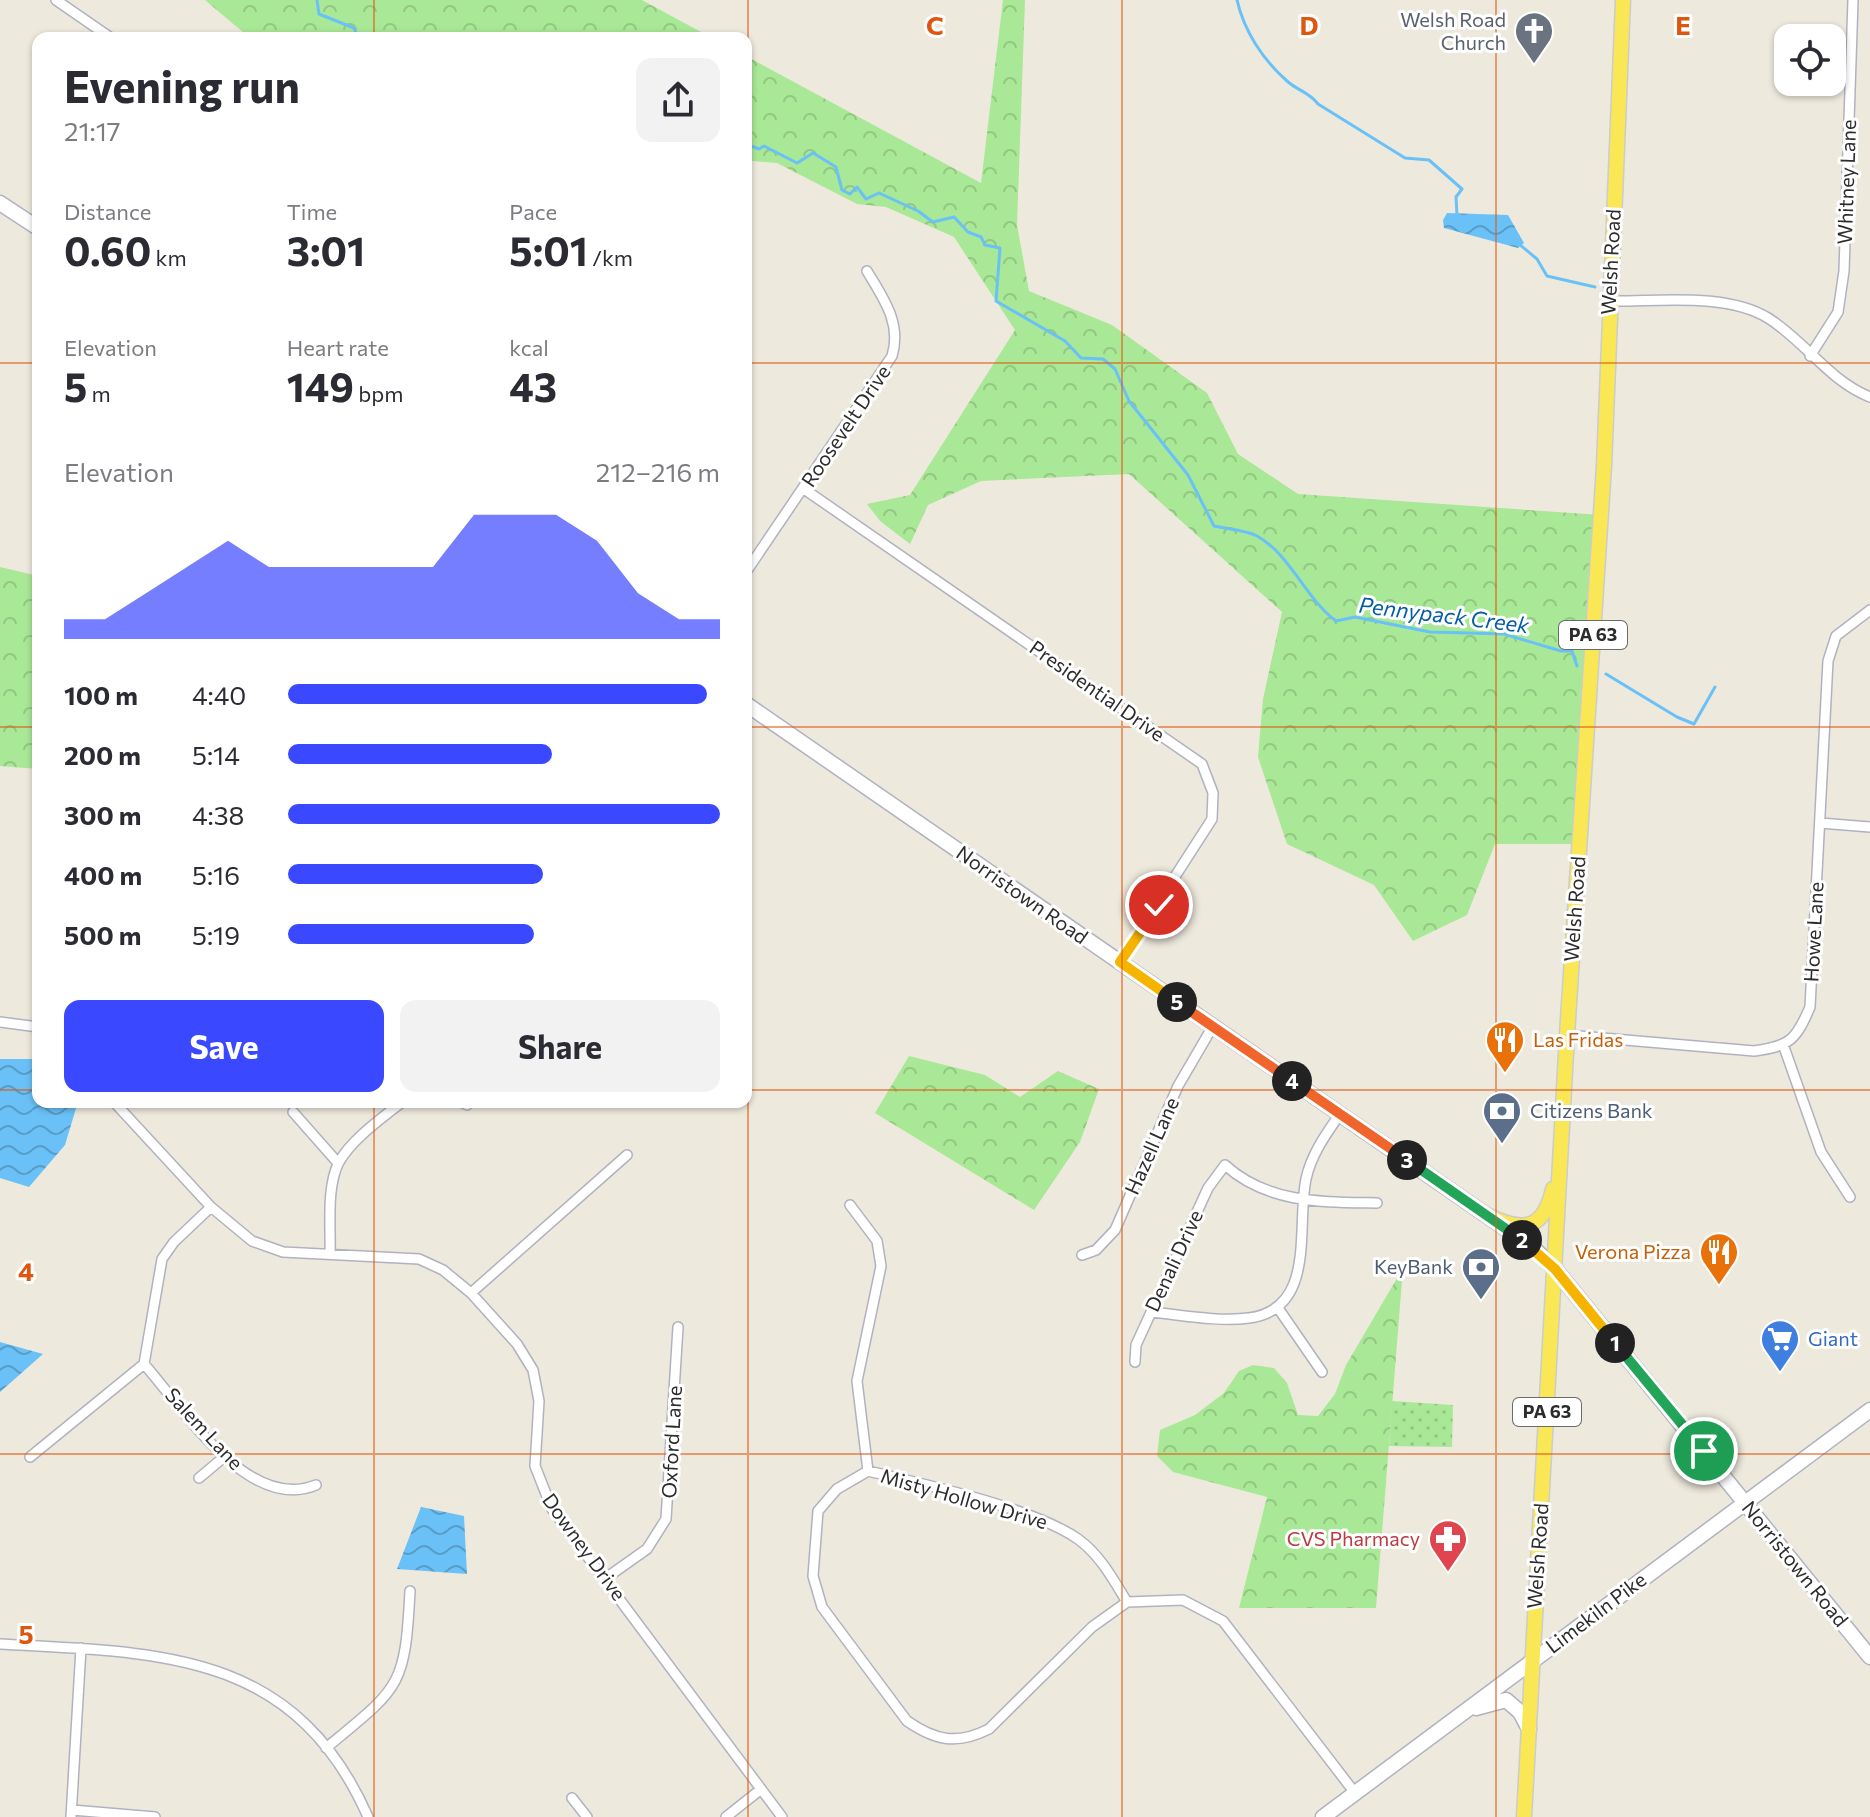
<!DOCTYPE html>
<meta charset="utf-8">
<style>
:root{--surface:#fff;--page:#f2f2f3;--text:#2b2b33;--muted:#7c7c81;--accent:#3a48ff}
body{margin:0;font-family:Commissioner,sans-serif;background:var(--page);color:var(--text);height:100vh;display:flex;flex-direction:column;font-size:30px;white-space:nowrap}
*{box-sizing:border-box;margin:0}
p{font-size:26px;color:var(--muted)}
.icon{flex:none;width:44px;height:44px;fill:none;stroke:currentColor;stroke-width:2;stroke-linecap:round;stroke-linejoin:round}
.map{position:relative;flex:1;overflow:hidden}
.drawer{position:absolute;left:32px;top:32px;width:720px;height:1076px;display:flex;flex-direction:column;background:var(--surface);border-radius:16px;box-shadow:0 2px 6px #0004}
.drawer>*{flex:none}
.controls{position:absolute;left:1774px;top:24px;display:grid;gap:16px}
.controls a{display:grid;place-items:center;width:72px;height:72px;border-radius:16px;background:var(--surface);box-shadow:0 2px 6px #0004;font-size:40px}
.pin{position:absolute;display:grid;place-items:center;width:68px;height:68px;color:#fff;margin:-34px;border:4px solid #fff;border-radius:50%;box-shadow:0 2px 8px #0007}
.km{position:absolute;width:40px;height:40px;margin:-20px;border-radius:50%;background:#222;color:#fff;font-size:22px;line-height:40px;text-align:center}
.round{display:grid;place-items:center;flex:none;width:84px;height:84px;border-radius:16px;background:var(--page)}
.head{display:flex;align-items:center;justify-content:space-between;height:136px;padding:0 32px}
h1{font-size:44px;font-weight:700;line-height:60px}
.figures{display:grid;grid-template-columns:repeat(3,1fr);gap:12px;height:136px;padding:8px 32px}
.figures div{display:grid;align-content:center}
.figures b{font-size:40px;font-weight:700}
.figures small{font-size:22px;font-weight:400}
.figures p{font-size:22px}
.chart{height:224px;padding:16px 32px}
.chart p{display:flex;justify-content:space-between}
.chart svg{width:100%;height:144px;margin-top:8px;fill:var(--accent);opacity:.7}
.cta{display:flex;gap:16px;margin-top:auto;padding:16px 32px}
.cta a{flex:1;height:92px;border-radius:16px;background:var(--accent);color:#fff;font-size:32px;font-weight:700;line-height:92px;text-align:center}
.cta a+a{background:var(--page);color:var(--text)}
ul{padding:0 32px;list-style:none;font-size:26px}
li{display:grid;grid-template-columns:128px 96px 1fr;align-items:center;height:60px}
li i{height:20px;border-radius:10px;background:var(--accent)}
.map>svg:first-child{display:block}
.grass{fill:url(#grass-dots)}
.forest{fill:url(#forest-crowns)}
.water{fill:url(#water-waves)}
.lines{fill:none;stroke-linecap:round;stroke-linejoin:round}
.stream{stroke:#6ac1f7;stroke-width:3}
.minor-casing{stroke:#b1b2c0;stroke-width:12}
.secondary-casing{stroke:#b1b2c0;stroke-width:17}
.primary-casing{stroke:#ccc;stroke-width:17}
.minor{stroke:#fff;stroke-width:9}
.secondary{stroke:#fff;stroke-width:14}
.primary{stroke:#fae756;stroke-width:14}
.split-1-casing{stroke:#fff;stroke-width:16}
.split-2-casing{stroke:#fff;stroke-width:16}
.split-3-casing{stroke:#fff;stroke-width:16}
.split-4-casing{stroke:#fff;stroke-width:16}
.split-5-casing{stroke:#fff;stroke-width:16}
.split-6-casing{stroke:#fff;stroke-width:16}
.split-1{stroke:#22a559;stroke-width:10}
.split-2{stroke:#f5b400;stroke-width:10}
.split-3{stroke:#22a559;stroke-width:10}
.split-4{stroke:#f0652b;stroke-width:10}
.split-5{stroke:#f0652b;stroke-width:10}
.split-6{stroke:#f5b400;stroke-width:10}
.grid{fill:none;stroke:#df570e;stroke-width:2;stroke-opacity:0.55}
.labels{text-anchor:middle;stroke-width:6;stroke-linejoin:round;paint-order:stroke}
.shield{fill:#fff;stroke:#6b6b6b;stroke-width:2}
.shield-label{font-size:18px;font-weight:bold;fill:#2c2c2c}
.worship-label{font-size:20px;fill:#5b616d;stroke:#fff;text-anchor:end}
.street-label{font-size:20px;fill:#2c2c2c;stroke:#fff}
.food-label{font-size:20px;fill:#c56008;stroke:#fff;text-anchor:start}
.service-label{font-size:20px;fill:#4e5e75;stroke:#fff;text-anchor:start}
.shop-label{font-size:20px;fill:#366cbe;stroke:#fff;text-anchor:start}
.health-label{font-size:20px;fill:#be3a42;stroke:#fff;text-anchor:end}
.water-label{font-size:22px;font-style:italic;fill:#045da7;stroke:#fff}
.grid-label{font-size:26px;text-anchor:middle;font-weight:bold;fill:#df570e;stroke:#fff;stroke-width:6;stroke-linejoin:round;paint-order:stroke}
</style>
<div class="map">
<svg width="1870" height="1817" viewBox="0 0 1870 1817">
<defs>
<pattern id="grass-dots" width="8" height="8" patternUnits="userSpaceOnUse" patternTransform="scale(2)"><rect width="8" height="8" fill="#a9e896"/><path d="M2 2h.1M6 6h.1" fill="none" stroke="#92c781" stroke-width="1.8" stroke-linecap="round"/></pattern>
<pattern id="forest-crowns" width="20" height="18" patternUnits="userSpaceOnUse" patternTransform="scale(2)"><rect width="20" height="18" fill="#a9e896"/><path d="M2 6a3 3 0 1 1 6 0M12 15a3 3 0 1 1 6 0" fill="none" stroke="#92c781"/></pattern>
<pattern id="water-waves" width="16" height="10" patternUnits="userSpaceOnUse" patternTransform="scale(2)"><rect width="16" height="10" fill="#6ac1f7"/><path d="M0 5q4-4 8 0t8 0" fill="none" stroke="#579dc8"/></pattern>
</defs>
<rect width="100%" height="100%" fill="#eee9dd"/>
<!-- grass -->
<path class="grass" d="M 1392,1401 L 1453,1405 L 1452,1447 L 1389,1446 Z"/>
<!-- forest -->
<path class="forest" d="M 205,0 L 642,0 L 712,38 L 250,38 Z
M 1003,0 L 1025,0 L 1017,225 L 1029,291 L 1112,325 L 1207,393 L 1238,454 L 1298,494 L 1601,515 L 1580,844 L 1495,844 L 1467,915 L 1413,941 L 1374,885 L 1287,844 L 1258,757 L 1263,699 L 1282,612 L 1129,474 L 981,481 L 928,505 L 910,544 L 880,521 L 867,504 L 910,495 L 1015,330 L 954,237 L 886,207 L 857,204 L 777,163 L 752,161 L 746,177 L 746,56 L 981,183 Z
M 0,567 L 38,576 L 38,769 L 0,766 Z
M 909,1056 L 985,1075 L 1020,1097 L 1058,1071 L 1099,1089 L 1080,1142 L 1034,1210 L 875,1113 Z
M 1403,1268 L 1376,1608 L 1239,1608 L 1267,1497 L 1173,1472 L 1157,1456 L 1160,1430 L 1195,1415 L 1224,1393 L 1239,1371 L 1253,1365 L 1274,1368 L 1287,1383 L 1298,1415 L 1318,1416 L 1335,1394 L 1346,1365 Z"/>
<!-- water -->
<path class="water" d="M 1447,213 L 1508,215 L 1524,243 L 1518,248 L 1444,228 L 1443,220 Z
M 0,1059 L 38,1059 L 38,1102 L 77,1105 L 65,1145 L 29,1187 L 0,1178 Z
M 0,1342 L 43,1354 L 0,1392 Z
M 421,1507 L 464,1516 L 467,1574 L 397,1569 Z"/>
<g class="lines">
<!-- stream -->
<path class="stream" d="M 317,0 L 319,14 L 354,28 L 358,38
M 1237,0 C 1244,31 1263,60 1287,81 C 1298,91 1309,92 1318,104 L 1405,158 L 1429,160 L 1462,189 L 1456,197 L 1457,216
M 746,144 L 759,149 L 764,146 L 797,163 L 813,153 L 836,167 L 842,190 L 850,194 L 857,187 L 866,199 L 879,193 L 918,211 L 933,222 L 954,217 L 968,232 L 981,237 L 985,245 L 1000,248 L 996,301 L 1065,341 L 1081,358 L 1103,359 L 1115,369 L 1129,401 L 1188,475 L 1214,526 C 1227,529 1246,530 1257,536 C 1291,555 1305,598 1336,621 L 1355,617 L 1430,632 L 1504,634 L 1561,651 L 1572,651 L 1577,666
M 1519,244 L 1537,259 L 1547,276 L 1595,287
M 1606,674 L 1677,717 L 1694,724 L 1715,687"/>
<!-- minor casing -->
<g class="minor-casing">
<path id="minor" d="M 56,0 L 111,38
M 1609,301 C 1657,302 1725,292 1768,318 C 1805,341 1828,380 1870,397
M 1810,356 L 1838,312 L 1844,271 L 1853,0
M 804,489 L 1202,764 L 1213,793 L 1212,819 L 1120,962
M 746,572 L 892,356 C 902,323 883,298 867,271
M 1820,823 L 1870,827
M 0,1022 L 38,1027
M 1567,1035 L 1754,1051 C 1790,1046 1796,1040 1810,1007 L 1828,661 L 1836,636 L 1870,610
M 1784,1047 L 1821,1152 L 1850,1197
M 114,1102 L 211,1207 L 252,1241 L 283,1252 L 419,1259 L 443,1270 L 471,1293 L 517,1344 L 533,1370 L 539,1401 L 535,1466 L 552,1509 L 782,1817
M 461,1102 L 467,1105
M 293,1112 L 338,1163
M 850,1205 L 877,1241 L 881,1266 L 857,1381 L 868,1471
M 330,1254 C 331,1227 326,1187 339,1162 C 352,1139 382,1118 402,1102
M 1082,1255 L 1096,1250 L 1115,1230 L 1178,1086 L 1213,1026
M 471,1293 L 627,1155
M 1278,1308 L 1322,1372
M 1151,1312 C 1182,1315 1218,1322 1249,1318 C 1317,1309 1296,1227 1306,1179 C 1311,1155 1326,1134 1340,1114
M 1135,1362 L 1136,1345 L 1208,1188 L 1225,1165 C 1268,1204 1324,1202 1377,1203
M 144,1364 C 183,1408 248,1513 316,1485
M 30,1457 L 144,1364 L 162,1259 L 174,1242 L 211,1207
M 199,1478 L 224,1457
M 606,1578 L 647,1549 L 666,1519 L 678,1327
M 1127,1602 C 1113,1579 1100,1555 1078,1539 C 1034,1508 923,1484 868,1471 L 837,1489 L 818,1511 L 813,1576 L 822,1607 L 907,1721 C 936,1741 957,1745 989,1729 L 1092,1627 L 1127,1602 L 1183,1600 L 1223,1621 L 1355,1793
M 0,1644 C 158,1653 294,1649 368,1817
M 326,1748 C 400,1687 405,1688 410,1591
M 572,1798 L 587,1817
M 72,1810 L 155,1817
M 71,1817 L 81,1648
M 726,1817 L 760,1790"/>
</g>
<!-- secondary casing -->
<g class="secondary-casing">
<path id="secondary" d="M 0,203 L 38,228
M 746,704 L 1531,1246 L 1555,1269 L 1870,1657
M 1476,1708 L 1506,1700 L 1520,1712 L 1529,1729
M 1323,1817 L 1870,1410"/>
</g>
<!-- primary casing -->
<g class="primary-casing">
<path id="primary" d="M 1489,1216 C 1524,1233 1544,1229 1553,1189
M 1524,1817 L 1567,1035 L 1604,466 L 1623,0"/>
</g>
<!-- minor -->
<use href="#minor" class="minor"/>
<!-- secondary -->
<use href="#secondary" class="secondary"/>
<!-- primary -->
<use href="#primary" class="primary"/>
</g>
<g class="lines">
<!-- split-1 casing -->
<g class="split-1-casing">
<path id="split-1" d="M 1615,1343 L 1704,1451"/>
</g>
<!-- split-2 casing -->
<g class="split-2-casing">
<path id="split-2" d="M 1522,1240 L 1555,1269 L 1615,1343"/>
</g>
<!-- split-3 casing -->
<g class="split-3-casing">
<path id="split-3" d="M 1407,1160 L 1522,1240"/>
</g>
<!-- split-4 casing -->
<g class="split-4-casing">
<path id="split-4" d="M 1292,1081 L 1407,1160"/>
</g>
<!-- split-5 casing -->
<g class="split-5-casing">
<path id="split-5" d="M 1177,1002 L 1292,1081"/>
</g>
<!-- split-6 casing -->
<g class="split-6-casing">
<path id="split-6" d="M 1159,905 L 1120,962 L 1177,1002"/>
</g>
<!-- split-1 -->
<use href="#split-1" class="split-1"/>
<!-- split-2 -->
<use href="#split-2" class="split-2"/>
<!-- split-3 -->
<use href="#split-3" class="split-3"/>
<!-- split-4 -->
<use href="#split-4" class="split-4"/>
<!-- split-5 -->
<use href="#split-5" class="split-5"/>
<!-- split-6 -->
<use href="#split-6" class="split-6"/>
</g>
<!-- grid -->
<path class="grid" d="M 374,0 L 374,38M 748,0 L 748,1817M 1122,0 L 1122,1817M 1496,0 L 1496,1817M 0,363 L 38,363M 746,363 L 1870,363M 0,727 L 38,727M 746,727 L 1870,727M 0,1090 L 38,1090M 746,1090 L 1870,1090M 374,1102 L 374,1817M 0,1454 L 1870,1454"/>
<!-- icons -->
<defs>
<g id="church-pin" transform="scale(2)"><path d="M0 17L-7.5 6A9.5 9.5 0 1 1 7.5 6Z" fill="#6b7280" stroke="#fff"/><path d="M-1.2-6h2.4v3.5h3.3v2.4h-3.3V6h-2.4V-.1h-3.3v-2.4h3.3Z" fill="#fff"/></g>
<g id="restaurant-pin" transform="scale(2)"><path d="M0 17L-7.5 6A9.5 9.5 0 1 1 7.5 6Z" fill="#e8710a" stroke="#fff"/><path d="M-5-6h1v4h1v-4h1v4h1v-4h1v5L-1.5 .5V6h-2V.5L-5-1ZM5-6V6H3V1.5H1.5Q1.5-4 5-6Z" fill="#fff"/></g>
<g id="bank-pin" transform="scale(2)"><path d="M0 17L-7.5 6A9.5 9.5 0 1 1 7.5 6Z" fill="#5c6f8a" stroke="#fff"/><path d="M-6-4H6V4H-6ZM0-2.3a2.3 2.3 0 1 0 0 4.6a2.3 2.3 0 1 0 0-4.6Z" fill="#fff"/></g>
<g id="supermarket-pin" transform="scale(2)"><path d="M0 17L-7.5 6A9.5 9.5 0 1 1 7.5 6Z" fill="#3f7fe0" stroke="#fff"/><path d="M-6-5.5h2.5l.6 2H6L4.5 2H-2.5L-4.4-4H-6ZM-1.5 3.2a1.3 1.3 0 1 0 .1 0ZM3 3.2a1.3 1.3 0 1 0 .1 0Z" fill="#fff"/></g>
<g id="pharmacy-pin" transform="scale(2)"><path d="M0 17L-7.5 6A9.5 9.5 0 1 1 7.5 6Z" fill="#e0444e" stroke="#fff"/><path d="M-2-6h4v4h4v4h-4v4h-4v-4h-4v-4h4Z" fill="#fff"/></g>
</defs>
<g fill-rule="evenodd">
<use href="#church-pin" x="1534" y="31"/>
<use href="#restaurant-pin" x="1505" y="1040"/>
<use href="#bank-pin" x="1502" y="1111"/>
<use href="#restaurant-pin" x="1719" y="1252"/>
<use href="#bank-pin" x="1481" y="1267"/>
<use href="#supermarket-pin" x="1780" y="1339"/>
<use href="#pharmacy-pin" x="1448" y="1539"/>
</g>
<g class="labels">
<!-- shield labels -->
<g class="shield">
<rect x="1559" y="621" width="68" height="28" rx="6"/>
<rect x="1513" y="1398" width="68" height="28" rx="6"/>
</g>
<g class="shield-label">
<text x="1593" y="641">PA 63</text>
<text x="1547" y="1418">PA 63</text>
</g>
<!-- worship labels -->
<g class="worship-label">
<text x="1506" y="27">Welsh Road<tspan x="1506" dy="23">Church</tspan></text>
</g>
<!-- street labels -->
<g class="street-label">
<text transform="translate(1847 182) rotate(-88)" y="7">Whitney Lane</text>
<text transform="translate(1611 262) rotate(-87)" y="7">Welsh Road</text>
<text transform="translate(846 426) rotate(-56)" y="7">Roosevelt Drive</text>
<text transform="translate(1097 691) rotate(35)" y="7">Presidential Drive</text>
<text transform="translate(1022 895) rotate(35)" y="7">Norristown Road</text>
<text transform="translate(1575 909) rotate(-86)" y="7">Welsh Road</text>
<text transform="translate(1814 932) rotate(-87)" y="7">Howe Lane</text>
<text transform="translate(1152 1146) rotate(-66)" y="7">Hazell Lane</text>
<text transform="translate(1174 1261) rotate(-65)" y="7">Denali Drive</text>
<text transform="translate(204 1429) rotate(47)" y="7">Salem Lane</text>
<text transform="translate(672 1442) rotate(-87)" y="7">Oxford Lane</text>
<text transform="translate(964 1499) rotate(16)" y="7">Misty Hollow Drive</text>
<text transform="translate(584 1547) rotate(54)" y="7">Downey Drive</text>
<text transform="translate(1538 1556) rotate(-86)" y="7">Welsh Road</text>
<text transform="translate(1795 1564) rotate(51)" y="7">Norristown Road</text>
<text transform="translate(1596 1613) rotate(-37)" y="7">Limekiln Pike</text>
</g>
<!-- food labels -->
<g class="food-label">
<text x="1533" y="1047">Las Fridas</text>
<text x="1691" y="1259" text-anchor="end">Verona Pizza</text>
</g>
<!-- service labels -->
<g class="service-label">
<text x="1530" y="1118">Citizens Bank</text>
<text x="1453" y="1274" text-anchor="end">KeyBank</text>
</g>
<!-- shop labels -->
<g class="shop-label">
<text x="1808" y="1346">Giant</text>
</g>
<!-- health labels -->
<g class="health-label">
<text x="1420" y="1546">CVS Pharmacy</text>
</g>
<!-- water labels -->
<g class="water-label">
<text transform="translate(1444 615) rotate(7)" y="8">Pennypack Creek</text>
</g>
</g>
<g class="grid-label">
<text x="935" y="35">C</text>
<text x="1309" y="35">D</text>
<text x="1683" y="35">E</text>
<text x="26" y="1281">4</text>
<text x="26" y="1644">5</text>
</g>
</svg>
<div class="controls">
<a><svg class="icon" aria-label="locate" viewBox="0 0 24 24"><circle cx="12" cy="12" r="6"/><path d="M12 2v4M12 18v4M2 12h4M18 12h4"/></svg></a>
</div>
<div class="pin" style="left:1704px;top:1451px;background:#1e9e55"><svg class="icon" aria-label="arrive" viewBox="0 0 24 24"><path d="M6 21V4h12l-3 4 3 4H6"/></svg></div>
<div class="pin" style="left:1159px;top:905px;background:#d93025"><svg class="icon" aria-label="check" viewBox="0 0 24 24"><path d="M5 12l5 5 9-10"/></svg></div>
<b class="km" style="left:1615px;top:1343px">1</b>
<b class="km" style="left:1522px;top:1240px">2</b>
<b class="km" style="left:1407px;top:1160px">3</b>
<b class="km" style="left:1292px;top:1081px">4</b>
<b class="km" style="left:1177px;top:1002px">5</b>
<section class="drawer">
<div class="head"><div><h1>Evening run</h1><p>21:17</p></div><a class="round"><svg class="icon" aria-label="share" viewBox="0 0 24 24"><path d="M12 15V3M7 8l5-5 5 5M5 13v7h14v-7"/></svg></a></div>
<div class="figures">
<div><p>Distance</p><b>0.60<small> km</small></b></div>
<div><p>Time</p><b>3:01</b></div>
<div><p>Pace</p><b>5:01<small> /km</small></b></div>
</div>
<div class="figures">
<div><p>Elevation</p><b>5<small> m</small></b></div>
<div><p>Heart rate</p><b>149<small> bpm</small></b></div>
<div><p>kcal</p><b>43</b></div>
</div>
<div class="chart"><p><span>Elevation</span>212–216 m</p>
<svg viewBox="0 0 160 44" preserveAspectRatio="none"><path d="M0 44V38L10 38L20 30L30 22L40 14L50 22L60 22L70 22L80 22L90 22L100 6L110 6L120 6L130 14L140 30L150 38L160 38V44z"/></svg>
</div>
<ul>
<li><b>100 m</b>4:40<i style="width:97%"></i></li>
<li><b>200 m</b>5:14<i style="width:61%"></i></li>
<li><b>300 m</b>4:38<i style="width:100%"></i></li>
<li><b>400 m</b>5:16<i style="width:59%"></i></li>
<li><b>500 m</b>5:19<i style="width:57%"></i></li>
</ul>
<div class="cta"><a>Save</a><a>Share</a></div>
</section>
</div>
